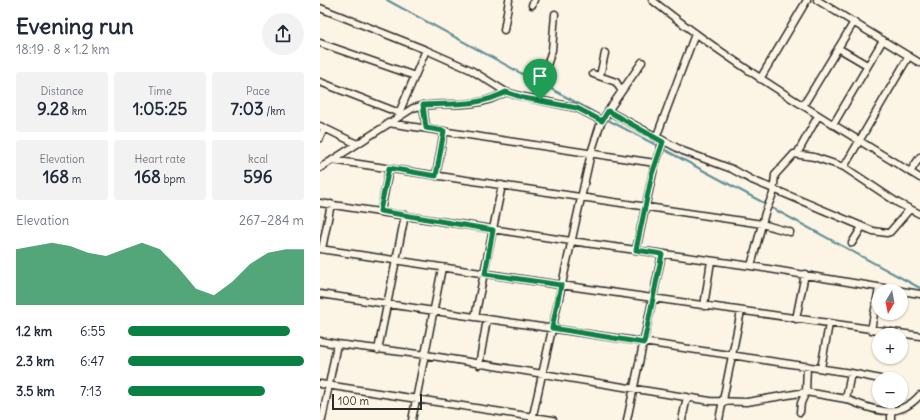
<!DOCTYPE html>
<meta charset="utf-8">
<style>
:root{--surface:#fff;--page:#f2f2f3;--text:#1f2937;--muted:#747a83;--accent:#0b8043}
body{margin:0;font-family:Delius,sans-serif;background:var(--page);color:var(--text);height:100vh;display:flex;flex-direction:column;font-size:15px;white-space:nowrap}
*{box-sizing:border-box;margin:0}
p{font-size:13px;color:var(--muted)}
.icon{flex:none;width:22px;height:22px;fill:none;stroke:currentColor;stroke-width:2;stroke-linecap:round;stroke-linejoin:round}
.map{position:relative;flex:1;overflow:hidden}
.side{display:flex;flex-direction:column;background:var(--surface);width:320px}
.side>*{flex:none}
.needle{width:26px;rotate:190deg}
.buttons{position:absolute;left:552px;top:284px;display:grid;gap:8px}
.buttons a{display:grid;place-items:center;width:36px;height:36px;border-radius:50%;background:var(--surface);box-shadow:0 1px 3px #0004;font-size:20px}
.scale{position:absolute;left:12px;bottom:10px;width:90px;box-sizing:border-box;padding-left:4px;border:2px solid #2b2b2b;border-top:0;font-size:11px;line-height:14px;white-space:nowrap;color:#2b2b2b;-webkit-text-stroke:3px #fcf5e5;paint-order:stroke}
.pin{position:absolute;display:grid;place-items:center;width:34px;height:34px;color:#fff;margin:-41px -17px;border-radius:50% 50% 50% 0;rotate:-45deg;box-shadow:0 0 4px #0007}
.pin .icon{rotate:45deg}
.round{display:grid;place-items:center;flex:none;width:42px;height:42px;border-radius:21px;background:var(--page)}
.head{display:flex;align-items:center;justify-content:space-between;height:68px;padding:0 16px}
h1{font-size:22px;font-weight:700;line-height:30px}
.stats{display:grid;grid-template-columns:repeat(3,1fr);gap:6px;height:68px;padding:4px 16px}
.stats div{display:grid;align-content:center;border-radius:4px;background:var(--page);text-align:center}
.stats b{font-size:17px;font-weight:700}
.stats small{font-size:11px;font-weight:400}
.stats p{font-size:11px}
.chart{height:112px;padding:8px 16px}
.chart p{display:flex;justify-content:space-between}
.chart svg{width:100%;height:72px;margin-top:4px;fill:var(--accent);opacity:.7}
ul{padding:0 16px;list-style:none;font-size:13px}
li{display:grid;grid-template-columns:64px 48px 1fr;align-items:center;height:30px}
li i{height:10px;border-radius:5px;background:var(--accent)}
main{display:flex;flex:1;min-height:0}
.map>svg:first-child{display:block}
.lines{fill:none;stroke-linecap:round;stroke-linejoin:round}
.stream{stroke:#608e99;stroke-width:2}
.minor-casing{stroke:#2b2b2b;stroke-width:9}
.minor{stroke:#fcf5e5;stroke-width:6}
.route-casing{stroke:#fff;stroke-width:8}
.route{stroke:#0b8043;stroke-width:5}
</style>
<main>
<section class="side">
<div class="head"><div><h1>Evening run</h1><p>18:19 · 8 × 1.2 km</p></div><a class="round"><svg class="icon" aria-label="share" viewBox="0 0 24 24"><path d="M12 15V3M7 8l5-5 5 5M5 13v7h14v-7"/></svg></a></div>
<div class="stats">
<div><p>Distance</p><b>9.28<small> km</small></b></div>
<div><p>Time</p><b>1:05:25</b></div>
<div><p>Pace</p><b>7:03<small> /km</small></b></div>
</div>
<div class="stats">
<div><p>Elevation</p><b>168<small> m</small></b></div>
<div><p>Heart rate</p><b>168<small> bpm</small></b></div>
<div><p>kcal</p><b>596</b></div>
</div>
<div class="chart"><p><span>Elevation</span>267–284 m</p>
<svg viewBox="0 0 160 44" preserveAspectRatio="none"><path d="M0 44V10L10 8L20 6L30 8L40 12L50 14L60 10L70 6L80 10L90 21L100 34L110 38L120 30L130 19L140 12L150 10L160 10V44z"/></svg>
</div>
<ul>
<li><b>1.2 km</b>6:55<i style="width:92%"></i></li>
<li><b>2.3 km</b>6:47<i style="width:100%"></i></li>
<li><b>3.5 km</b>7:13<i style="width:78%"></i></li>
</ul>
</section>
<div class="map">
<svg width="600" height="420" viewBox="0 0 600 420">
<rect width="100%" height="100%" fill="#fcf5e5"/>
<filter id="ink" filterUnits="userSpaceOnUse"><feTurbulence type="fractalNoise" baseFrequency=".025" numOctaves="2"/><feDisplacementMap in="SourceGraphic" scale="8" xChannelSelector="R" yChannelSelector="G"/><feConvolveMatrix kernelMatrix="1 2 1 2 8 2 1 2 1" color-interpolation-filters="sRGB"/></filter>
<g filter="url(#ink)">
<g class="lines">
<!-- stream -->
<path class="stream" d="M 67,0 L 217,82
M 226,86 L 279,115
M 288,120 L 336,145
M 345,150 L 444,203
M 452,208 L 600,288"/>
<!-- minor casing -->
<g class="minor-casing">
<path id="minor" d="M 332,0 C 417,68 508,121 600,178
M 497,0 L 600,63
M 212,5 L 214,0
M 0,8 L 106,50 L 151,70 L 186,92 L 204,97 L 257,108 L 282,121
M 184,30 L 189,0
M 0,43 L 95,76
M 518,48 L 547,65
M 322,62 L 288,111 L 363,151 L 412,169 L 432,180 L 553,231 L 567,233 L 570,232 L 589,210
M 273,74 L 296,82 L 301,90
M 280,76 L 285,53
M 440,79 L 487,0
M 0,82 L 82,114
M 220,100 L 222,81 L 232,50 L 235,14
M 103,105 L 106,128
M 483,106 L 534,22
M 79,113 L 106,50
M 68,123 L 335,163
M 513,125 L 563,40
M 0,126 L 37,144
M 0,138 L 4,128
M 336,138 L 375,34
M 477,154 L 498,116
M 12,160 L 442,224 L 470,232
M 524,167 L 589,56
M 0,168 L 93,108 C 113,102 133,106 154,103 C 166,102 176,97 186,92
M 590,172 L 600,157
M 116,176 L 124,131
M 0,203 L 251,241 L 431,266 L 600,294
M 61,211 L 69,169
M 532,243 L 542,227
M 0,249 L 241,285 L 600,336
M 2,249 L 11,204
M 316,250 L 334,168 L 343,141
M 431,266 L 445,213 L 453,194 L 455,175 L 474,154 L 494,157 L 524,167 L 578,203 L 600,214
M 0,294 L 531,373 L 560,379
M 384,306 L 391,261
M 155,317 L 182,185
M 476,319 L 485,274
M 551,330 L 559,288
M 0,341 L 17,344 L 2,420
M 17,344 L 106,355 L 390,401 L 427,402 L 486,392 L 526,399 L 531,373
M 58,350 L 85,215
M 159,365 L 167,319
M 501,368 L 509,324
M 0,384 L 233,420
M 526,399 C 554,411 578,420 600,395
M 480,412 L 481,403 L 486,392 L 487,366
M 92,420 L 122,268
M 212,420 L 271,153 L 280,125 L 288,111
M 307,420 L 342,254
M 362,420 L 367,397
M 399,420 L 421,311
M 571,420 L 571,401"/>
</g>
<!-- minor -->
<use href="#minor" class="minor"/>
</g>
</g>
<g class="lines" filter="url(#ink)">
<!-- route casing -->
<g class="route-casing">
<path id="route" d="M 186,92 L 204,98 L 257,108 L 282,121 L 288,111 L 343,142 L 332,174 L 316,250 L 342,254 L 324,343 L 232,328 L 241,285 L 165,274 L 173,230 L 60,211 L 69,168 L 116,176 L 124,131 L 106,128 L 103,105 C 134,103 157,107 186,92 Z"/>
</g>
<!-- route -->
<use href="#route" class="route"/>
</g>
</svg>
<div class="buttons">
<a><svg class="needle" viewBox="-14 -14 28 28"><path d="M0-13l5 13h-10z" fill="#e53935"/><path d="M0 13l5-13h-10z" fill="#747a83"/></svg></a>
<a>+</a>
<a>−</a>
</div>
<div class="scale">100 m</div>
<div class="pin" style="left:220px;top:100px;background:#1e9e55"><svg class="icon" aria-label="arrive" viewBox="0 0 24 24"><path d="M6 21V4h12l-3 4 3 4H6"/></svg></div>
</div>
</main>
